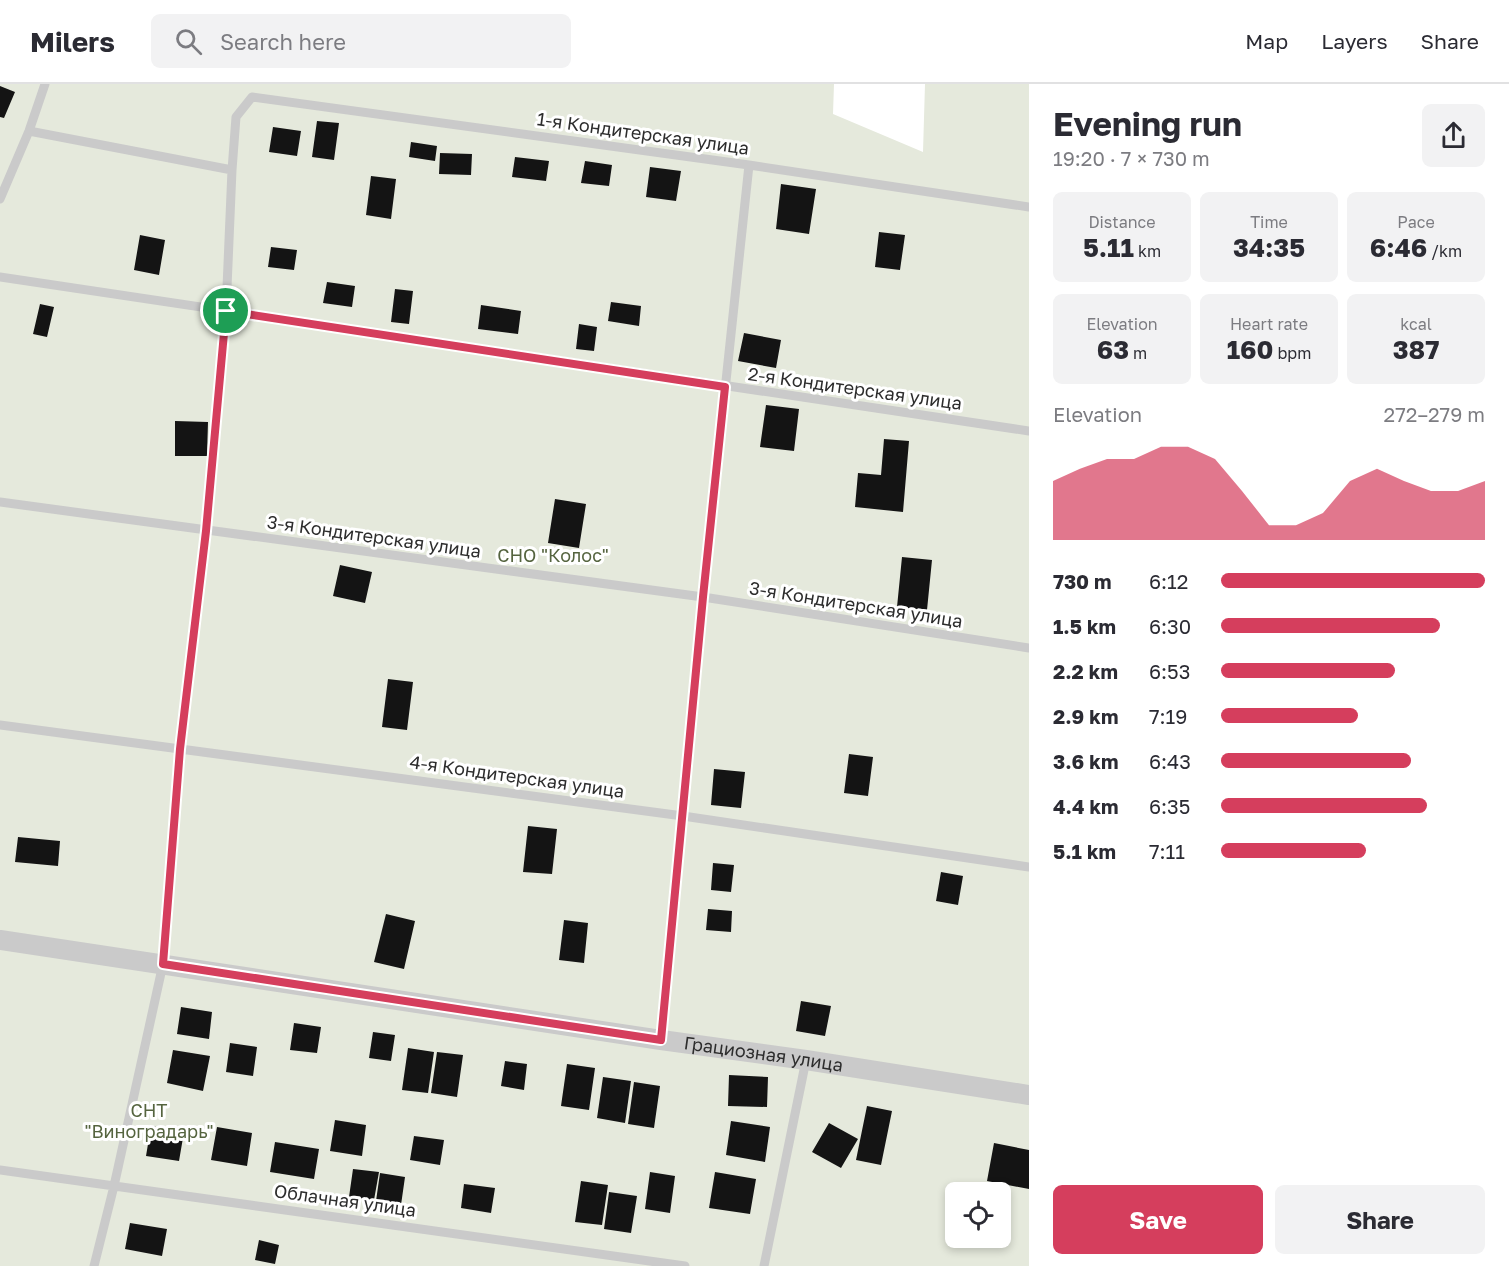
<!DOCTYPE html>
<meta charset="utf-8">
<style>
:root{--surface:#fff;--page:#f2f2f3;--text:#2b2b33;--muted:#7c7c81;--line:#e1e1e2;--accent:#d53e5d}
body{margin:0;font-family:"Golos Text",sans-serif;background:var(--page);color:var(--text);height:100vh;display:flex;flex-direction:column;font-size:22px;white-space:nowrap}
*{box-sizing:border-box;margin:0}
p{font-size:20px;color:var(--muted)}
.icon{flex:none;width:33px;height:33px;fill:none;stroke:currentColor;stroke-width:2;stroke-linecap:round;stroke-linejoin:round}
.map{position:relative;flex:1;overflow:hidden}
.side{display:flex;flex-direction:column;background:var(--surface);width:480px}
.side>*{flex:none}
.fabs{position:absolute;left:945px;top:1098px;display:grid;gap:12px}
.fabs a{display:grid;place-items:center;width:66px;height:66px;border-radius:9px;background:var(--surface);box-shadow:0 3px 9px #0003;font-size:30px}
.pin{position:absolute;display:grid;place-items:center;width:51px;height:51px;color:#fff;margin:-26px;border:3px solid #fff;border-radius:50%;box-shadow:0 2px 6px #0007}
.round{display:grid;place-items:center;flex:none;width:63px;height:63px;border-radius:9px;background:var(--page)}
.head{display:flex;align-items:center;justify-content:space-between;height:102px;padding:0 24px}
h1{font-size:33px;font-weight:700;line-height:45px}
.metrics{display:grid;grid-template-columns:repeat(3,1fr);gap:9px;height:102px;padding:6px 24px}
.metrics div{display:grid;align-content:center;border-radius:9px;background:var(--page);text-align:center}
.metrics b{font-size:26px;font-weight:700}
.metrics small{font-size:16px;font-weight:400}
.metrics p{font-size:16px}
.chart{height:168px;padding:12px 24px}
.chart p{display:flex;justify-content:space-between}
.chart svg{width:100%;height:108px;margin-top:6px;fill:var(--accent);opacity:.7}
.primary-button{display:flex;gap:12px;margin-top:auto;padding:12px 24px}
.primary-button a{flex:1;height:69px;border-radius:9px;background:var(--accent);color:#fff;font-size:24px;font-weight:700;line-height:69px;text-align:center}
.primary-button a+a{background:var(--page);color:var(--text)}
ul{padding:0 24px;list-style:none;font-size:20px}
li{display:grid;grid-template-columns:96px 72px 1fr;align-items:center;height:45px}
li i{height:15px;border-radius:8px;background:var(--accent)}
header{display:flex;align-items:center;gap:36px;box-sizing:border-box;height:84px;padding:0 30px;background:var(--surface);border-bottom:2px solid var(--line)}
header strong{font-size:28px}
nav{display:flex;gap:33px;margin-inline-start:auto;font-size:21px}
.search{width:420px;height:54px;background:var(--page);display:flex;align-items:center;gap:15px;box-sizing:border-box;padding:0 21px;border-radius:9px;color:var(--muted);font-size:22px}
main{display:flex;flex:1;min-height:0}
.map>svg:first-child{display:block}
.green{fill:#e5e9dc;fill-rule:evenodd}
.building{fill:#141414}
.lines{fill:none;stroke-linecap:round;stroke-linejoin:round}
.lane{stroke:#cacaca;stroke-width:9}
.street{stroke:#cacaca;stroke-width:20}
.route-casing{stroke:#fff;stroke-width:12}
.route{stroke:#d53e5d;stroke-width:8}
.labels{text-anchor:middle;stroke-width:6;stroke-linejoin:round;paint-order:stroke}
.street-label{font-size:18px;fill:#2d2d2d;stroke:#fff}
.park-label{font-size:18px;fill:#55643f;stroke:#fff}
</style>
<header>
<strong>Milers</strong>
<div class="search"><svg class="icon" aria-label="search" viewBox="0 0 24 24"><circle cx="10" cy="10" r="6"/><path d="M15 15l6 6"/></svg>Search here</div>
<nav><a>Map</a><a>Layers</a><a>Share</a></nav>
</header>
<main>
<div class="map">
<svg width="1029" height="1182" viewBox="0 0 1029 1182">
<rect width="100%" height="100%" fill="#fff"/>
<!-- green -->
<path class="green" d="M 0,0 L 834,0 L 833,30 L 923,68 L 925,0 L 1029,0 L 1029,1182 L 0,1182 ZM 956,1108 L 1000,1108 L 1000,1154 L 956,1154 Z"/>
<!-- building -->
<path class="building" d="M 0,2 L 15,8 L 4,34 L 0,33 Z
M 317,37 L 339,39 L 334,76 L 312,73 Z
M 273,43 L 301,47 L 297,72 L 269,68 Z
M 411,58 L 437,62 L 435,77 L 409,73 Z
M 440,69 L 472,70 L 471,91 L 439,90 Z
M 515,73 L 549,77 L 546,97 L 512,93 Z
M 585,77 L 612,81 L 609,102 L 581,99 Z
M 650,83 L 681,87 L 676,117 L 646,113 Z
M 371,92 L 396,95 L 391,135 L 366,131 Z
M 781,100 L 816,105 L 809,150 L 776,145 Z
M 879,148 L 905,151 L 900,186 L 875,183 Z
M 140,151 L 165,156 L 159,191 L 134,186 Z
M 271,163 L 297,166 L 294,186 L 268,183 Z
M 327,198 L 355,202 L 352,223 L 323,219 Z
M 395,205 L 413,207 L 409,240 L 391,238 Z
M 611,218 L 641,222 L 639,242 L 608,237 Z
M 40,220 L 54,223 L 47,253 L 33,250 Z
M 481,221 L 521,227 L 518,250 L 478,245 Z
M 579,240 L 597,243 L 594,267 L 576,265 Z
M 744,249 L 781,256 L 776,284 L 738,277 Z
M 766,321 L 799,325 L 794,367 L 760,363 Z
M 175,337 L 208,338 L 207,372 L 175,372 Z
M 884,355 L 909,357 L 903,428 L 855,423 L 858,389 L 881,391 Z
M 555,415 L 586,420 L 579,464 L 548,459 Z
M 902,473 L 932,476 L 927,526 L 897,523 Z
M 340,481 L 372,488 L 365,519 L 333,512 Z
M 388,595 L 413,598 L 407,646 L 382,643 Z
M 849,670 L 873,673 L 868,712 L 844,709 Z
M 714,685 L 745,688 L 741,724 L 711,721 Z
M 528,742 L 557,745 L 552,790 L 523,788 Z
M 18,753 L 60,757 L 58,782 L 15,778 Z
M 713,779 L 734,781 L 731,808 L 711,806 Z
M 941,788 L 963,792 L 958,821 L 936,817 Z
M 708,825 L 732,827 L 731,848 L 706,846 Z
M 386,830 L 415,837 L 404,885 L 374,878 Z
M 564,836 L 588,839 L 584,879 L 559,876 Z
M 801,917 L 831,922 L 825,952 L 796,947 Z
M 181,923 L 212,928 L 209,955 L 177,950 Z
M 294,939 L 321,943 L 317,969 L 290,966 Z
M 373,948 L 395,951 L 391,977 L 369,974 Z
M 230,959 L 257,963 L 253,992 L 226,988 Z
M 408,964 L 434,968 L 428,1009 L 402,1006 Z
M 173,966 L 210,972 L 203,1007 L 167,999 Z
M 437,968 L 463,971 L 457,1013 L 431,1009 Z
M 505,977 L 527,980 L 524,1006 L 501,1002 Z
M 567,980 L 595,984 L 589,1026 L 561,1022 Z
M 729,991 L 768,993 L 767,1023 L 728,1022 Z
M 603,993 L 631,997 L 625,1039 L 597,1034 Z
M 634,998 L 660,1002 L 654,1044 L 628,1040 Z
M 867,1022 L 892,1027 L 881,1081 L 856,1076 Z
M 335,1036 L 366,1041 L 362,1072 L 330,1067 Z
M 731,1037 L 770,1043 L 765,1078 L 726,1071 Z
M 829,1039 L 858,1055 L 841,1084 L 812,1068 Z
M 151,1042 L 184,1048 L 179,1077 L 146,1072 Z
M 217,1043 L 252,1049 L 247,1082 L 211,1076 Z
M 414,1052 L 444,1056 L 440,1081 L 410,1076 Z
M 275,1058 L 319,1065 L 314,1095 L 270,1088 Z
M 994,1059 L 1029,1066 L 1029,1105 L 987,1097 Z
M 353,1085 L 379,1088 L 374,1116 L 349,1113 Z
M 650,1088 L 675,1092 L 670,1129 L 645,1125 Z
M 715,1088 L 756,1095 L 750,1130 L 709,1124 Z
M 380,1089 L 405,1093 L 401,1121 L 376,1117 Z
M 581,1097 L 608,1101 L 602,1141 L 575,1138 Z
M 464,1100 L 495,1104 L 491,1129 L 461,1124 Z
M 609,1108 L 637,1112 L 631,1149 L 604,1145 Z
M 130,1139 L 167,1145 L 162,1172 L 125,1165 Z
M 259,1156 L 279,1161 L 275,1180 L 255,1176 Z"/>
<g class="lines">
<!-- lane -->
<path class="lane" d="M 29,47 L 232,86
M 0,115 L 29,47 L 45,0
M 0,193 L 1029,347
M 0,418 L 703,513 L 1029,564
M 0,641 L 683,732 L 1029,783
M 661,956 L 703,513 L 749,81
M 0,1086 L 685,1182
M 94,1182 L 114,1102 L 163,880 L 181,665 L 206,447 L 226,227 L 232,86 L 236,33 L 252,13 L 749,81 L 1029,123
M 764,1182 L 806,976"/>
<!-- street -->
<path class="street" id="s1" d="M 0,856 L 661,956 L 806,976 L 1029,1011"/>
</g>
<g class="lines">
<!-- route casing -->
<g class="route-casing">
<path id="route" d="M 226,227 L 725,303 L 703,513 L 661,956 L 163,880 L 180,665 L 206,447 Z"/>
</g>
<!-- route -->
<use href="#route" class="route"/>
</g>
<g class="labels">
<!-- street labels -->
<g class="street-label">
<text transform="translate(643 50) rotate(8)" y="6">1-я Кондитерская улица</text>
<text transform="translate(855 305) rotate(8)" y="6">2-я Кондитерская улица</text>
<text transform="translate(374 453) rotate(8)" y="6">3-я Кондитерская улица</text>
<text transform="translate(856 521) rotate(9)" y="6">3-я Кондитерская улица</text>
<text transform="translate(517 693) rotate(8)" y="6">4-я Кондитерская улица</text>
<text dy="6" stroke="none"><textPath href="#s1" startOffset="772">Грациозная улица</textPath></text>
<text transform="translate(345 1117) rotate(8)" y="6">Облачная улица</text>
</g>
<!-- park labels -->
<g class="park-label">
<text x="553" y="478">СНО "Колос"</text>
<text x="149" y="1033">СНТ<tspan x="149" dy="21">"Виноградарь"</tspan></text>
</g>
</g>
</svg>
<div class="fabs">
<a><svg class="icon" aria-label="locate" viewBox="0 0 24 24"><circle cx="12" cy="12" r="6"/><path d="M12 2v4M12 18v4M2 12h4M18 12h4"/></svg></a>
</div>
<div class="pin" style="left:226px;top:227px;background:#1e9e55"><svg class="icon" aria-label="arrive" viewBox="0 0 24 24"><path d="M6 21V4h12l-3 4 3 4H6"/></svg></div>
</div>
<section class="side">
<div class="head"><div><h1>Evening run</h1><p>19:20 · 7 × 730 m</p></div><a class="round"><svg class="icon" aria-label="share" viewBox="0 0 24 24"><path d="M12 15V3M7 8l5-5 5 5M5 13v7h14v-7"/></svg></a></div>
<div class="metrics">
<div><p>Distance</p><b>5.11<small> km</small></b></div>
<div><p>Time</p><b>34:35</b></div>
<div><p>Pace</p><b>6:46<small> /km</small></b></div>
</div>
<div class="metrics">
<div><p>Elevation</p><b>63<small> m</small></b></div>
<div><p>Heart rate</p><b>160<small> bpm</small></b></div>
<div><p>kcal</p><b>387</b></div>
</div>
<div class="chart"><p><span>Elevation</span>272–279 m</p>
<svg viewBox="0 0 160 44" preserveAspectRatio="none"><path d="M0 44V20L10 15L20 11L30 11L40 6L50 6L60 11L70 24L80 38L90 38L100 33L110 20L120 15L130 20L140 24L150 24L160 20V44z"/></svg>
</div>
<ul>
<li><b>730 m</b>6:12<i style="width:100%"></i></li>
<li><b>1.5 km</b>6:30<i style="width:83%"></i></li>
<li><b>2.2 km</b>6:53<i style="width:66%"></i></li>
<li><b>2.9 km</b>7:19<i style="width:52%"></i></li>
<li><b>3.6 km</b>6:43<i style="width:72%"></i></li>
<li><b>4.4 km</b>6:35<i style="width:78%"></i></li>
<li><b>5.1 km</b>7:11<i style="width:55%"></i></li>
</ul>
<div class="primary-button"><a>Save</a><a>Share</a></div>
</section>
</main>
